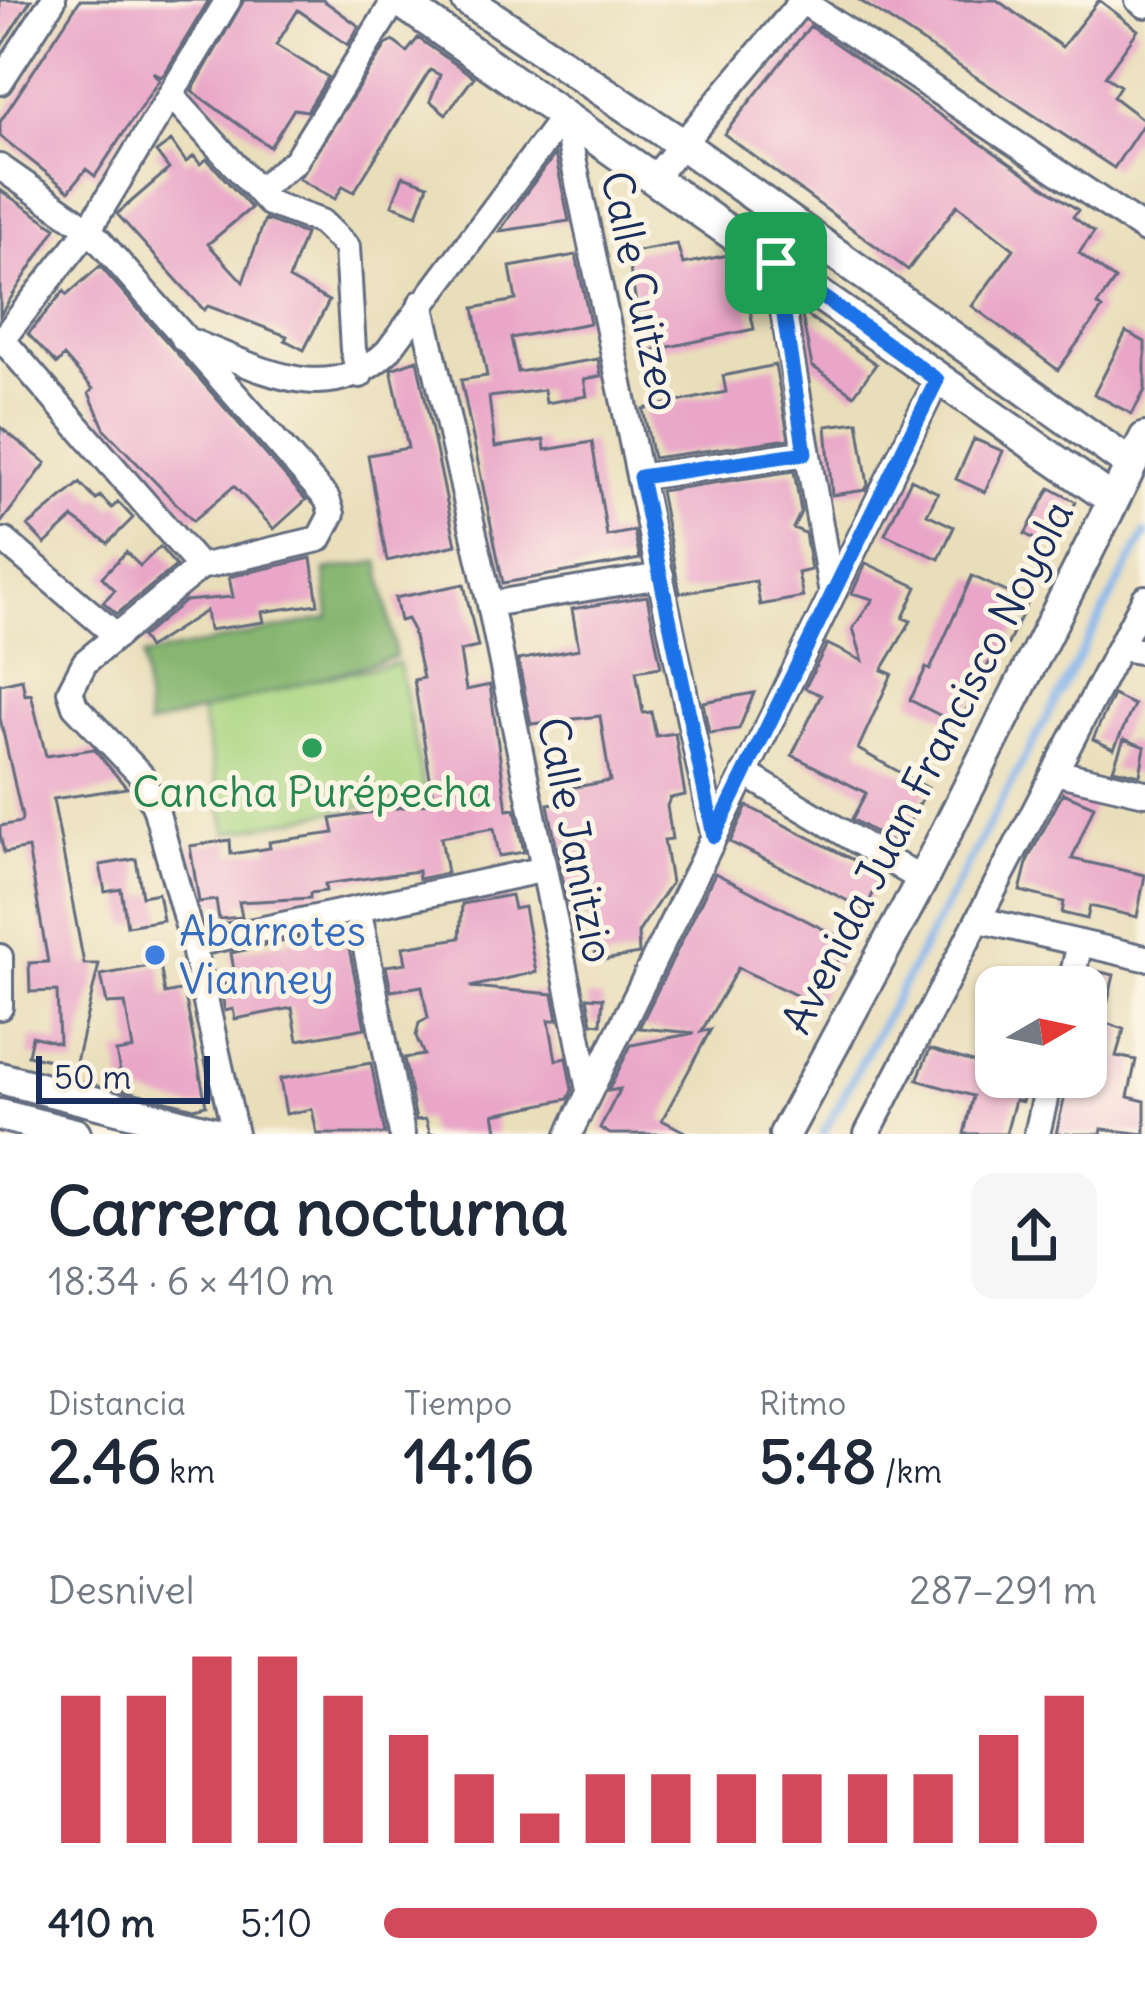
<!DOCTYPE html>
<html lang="es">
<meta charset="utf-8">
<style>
:root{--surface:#fff;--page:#f6f6f7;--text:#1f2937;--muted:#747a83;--accent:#d1495b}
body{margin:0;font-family:Delius,sans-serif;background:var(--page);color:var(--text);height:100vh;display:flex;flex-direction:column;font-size:45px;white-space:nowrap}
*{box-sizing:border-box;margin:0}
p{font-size:39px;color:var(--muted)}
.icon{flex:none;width:66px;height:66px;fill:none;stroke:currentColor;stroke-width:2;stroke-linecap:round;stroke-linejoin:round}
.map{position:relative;height:1134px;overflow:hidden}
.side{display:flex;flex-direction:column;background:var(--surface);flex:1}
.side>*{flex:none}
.needle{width:78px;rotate:81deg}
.tools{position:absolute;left:975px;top:966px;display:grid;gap:24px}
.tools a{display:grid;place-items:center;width:132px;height:132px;border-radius:24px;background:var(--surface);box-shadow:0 3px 9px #0004;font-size:60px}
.scale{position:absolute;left:36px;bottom:30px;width:174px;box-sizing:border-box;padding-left:12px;border:6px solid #1b2f5e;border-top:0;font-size:33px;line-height:42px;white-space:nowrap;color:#1b2f5e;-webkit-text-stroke:9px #fcf5e5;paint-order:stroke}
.pin{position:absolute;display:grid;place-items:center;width:102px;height:102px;color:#fff;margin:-51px;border-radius:24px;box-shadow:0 6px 18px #0006}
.round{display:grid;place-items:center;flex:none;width:126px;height:126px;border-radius:24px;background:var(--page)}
.headline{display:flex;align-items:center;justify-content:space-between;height:204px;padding:0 48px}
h1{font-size:66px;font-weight:700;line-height:90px}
.stats{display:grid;grid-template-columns:repeat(3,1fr);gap:18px;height:204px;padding:12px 48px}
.stats div{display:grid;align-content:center}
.stats b{font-size:60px;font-weight:700}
.stats small{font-size:33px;font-weight:400}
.stats p{font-size:33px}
.chart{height:336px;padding:24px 48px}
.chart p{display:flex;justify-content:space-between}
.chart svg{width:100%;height:216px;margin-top:12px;stroke:var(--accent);stroke-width:6}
ul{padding:0 48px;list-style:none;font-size:39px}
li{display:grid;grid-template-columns:192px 144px 1fr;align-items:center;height:90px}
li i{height:30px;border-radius:15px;background:var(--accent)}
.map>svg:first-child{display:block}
.green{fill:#a9d581;stroke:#628270;stroke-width:3}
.forest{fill:#86b66f;stroke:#507266;stroke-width:3}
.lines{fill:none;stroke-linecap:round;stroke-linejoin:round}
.stream{stroke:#80b1eb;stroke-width:8}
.building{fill:#e9a6c8}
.minor-casing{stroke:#636c7e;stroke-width:30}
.tertiary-casing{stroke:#636c7e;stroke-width:36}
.minor{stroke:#fff;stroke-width:24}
.tertiary{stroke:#fff;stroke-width:30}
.route-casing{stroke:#fff;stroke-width:24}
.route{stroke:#1a73e8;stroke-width:15}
.leisure-dot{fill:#2e9e5b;stroke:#fcf5e5;stroke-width:4.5}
.shop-dot{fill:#3f7fe0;stroke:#fcf5e5;stroke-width:4.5}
.labels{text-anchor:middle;stroke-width:10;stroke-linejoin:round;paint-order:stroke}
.street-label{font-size:42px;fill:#1b2f5e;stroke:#fcf5e5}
.leisure-label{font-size:42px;fill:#27864d;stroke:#fcf5e5}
.shop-label{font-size:42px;fill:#366cbe;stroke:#fcf5e5;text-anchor:start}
</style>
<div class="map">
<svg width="1145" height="1134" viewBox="0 0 1145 1134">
<rect width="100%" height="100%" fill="#fcf5e5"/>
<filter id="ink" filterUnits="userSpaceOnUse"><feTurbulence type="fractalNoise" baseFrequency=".00833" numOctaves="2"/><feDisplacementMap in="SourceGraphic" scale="24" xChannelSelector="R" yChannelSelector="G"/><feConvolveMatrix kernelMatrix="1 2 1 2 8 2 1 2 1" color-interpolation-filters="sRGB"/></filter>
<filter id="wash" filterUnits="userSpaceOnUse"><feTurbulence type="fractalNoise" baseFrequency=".004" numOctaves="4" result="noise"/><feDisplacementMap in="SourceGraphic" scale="48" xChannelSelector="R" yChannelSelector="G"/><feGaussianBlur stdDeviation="2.7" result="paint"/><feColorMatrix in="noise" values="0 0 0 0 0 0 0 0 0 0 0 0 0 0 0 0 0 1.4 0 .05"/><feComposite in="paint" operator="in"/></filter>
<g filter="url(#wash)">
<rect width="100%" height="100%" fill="#e9deba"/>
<!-- green -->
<path class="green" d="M 399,663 L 425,793 L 227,833 L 199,702 Z"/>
<!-- forest -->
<path class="forest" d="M 379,562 L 396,657 L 148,726 L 143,656 L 329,618 L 325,570 Z"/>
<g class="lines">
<!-- stream -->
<path class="stream" d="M 823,1134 L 1145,534"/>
</g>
<g id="blocks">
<!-- building -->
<path class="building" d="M 0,0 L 31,0 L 0,48 Z
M 80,0 L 209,0 L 165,73 L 161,77 L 153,72 L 159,80 L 95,176 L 86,169 L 69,191 L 0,136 L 0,122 Z
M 244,0 L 323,0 L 359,26 L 348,45 L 298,10 L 276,45 L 328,77 L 307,111 L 294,109 L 270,147 L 192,91 Z
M 859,0 L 997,0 L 1062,47 L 1099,0 L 1138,30 L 1105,76 L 1120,86 L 1113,97 L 1145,121 L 1114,168 Z
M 810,26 L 1078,210 L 1073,217 L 1094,232 L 1079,253 L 1115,280 L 1097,305 L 1102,309 L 1058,370 L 972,306 L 1014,249 L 957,205 L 908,270 L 724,134 Z
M 418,38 L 474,77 L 446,114 L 430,101 L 440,75 L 430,70 L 354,192 L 343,186 L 335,199 L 299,179 L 386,45 L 393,41 L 407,52 Z
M 171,141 L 186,162 L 194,156 L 200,164 L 207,159 L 251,208 L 208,244 L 243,282 L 265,219 L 305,234 L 289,279 L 329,301 L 304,350 L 285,340 L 287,336 L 208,306 L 204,310 L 117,214 L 169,169 L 156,152 Z
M 555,154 L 569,221 L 500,231 L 523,197 Z
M 403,176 L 428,185 L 417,215 L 392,205 Z
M 0,190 L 56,228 L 0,315 Z
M 677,244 L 683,264 L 728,255 L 740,263 L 754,329 L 645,352 L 627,253 Z
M 576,255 L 590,323 L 511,338 L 518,372 L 598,359 L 601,376 L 584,379 L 587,396 L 546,403 L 544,390 L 489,397 L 495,447 L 544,440 L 545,450 L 592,442 L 607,536 L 634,531 L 640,559 L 503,583 L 461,380 L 487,376 L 474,308 L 516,300 L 510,267 Z
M 100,266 L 306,500 L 274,529 L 234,486 L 193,521 L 105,430 L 89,393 L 93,389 L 64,356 L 57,364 L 28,334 L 64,291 L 67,295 Z
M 801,311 L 876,364 L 854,395 L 812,366 Z
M 1126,332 L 1145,342 L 1145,390 L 1132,414 L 1094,394 Z
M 417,360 L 456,545 L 387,561 L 368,455 L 408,448 L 391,369 Z
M 775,365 L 789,439 L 653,458 L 643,409 L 726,392 L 723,376 Z
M 858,422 L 868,485 L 865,490 L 832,495 L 826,426 Z
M 0,427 L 46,463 L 0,524 Z
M 974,439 L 1003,451 L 985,492 L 956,479 Z
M 794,471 L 801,512 L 793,528 L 805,533 L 811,570 L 798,573 L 803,597 L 760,605 L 756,581 L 680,593 L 660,491 Z
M 911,479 L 938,493 L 927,514 L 954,527 L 939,559 L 885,534 Z
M 80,483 L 96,500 L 100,496 L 112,508 L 118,502 L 133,518 L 108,543 L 73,518 L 45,544 L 28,526 Z
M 1050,488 L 1076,502 L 1051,548 L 1025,534 Z
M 160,547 L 176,566 L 117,614 L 103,602 L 115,590 L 102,577 L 126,552 L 140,566 Z
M 311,558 L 318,604 L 262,612 L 264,622 L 209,630 L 206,611 L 148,648 L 141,637 L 185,601 L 233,597 L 229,577 Z
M 866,563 L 917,587 L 903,618 L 911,621 L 882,670 L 892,674 L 858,749 L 928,788 L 897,845 L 852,819 L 866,793 L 792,755 L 821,695 L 805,688 L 827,644 L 863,661 L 853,628 L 873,599 L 852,593 Z
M 972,576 L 1028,602 L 997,667 L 989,663 L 959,725 L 910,700 L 926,668 L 930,670 Z
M 464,584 L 478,647 L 460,651 L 466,690 L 490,685 L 507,810 L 515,809 L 524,852 L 499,856 L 494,828 L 441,837 L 447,873 L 419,879 L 418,871 L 325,884 L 326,891 L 310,893 L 310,898 L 239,902 L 242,917 L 219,919 L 216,900 L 199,902 L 190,846 L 230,840 L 231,854 L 270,848 L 269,842 L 334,833 L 331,819 L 434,802 L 414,680 L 423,678 L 412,628 L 407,619 L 400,621 L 395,598 Z
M 647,596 L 661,667 L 636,671 L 643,713 L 651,712 L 656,736 L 675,733 L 685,795 L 670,798 L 667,806 L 672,839 L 664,840 L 671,883 L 638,933 L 639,954 L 597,961 L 585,898 L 567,901 L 548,804 L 560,802 L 558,790 L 610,781 L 600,716 L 531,724 L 518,660 L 579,649 L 572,609 Z
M 22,679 L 25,695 L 31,694 L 46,756 L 94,749 L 127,788 L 53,799 L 84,964 L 99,964 L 75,1066 L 28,1055 L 32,1036 L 59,1043 L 57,991 L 30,992 L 29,963 L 48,962 L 28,848 L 4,853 L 0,834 L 0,826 L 21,822 L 22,817 L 0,718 L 0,684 Z
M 754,693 L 739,729 L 709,733 L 703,702 Z
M 1113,695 L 1134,705 L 1114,749 L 1093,739 Z
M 1124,739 L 1145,747 L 1140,775 L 1113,769 Z
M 1063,793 L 1094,806 L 1072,859 L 1145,875 L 1137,917 L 1090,906 L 1087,919 L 1062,913 L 1064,902 L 1020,891 L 1028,859 Z
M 747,806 L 881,874 L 866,910 L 730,842 Z
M 136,859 L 142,896 L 158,893 L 163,920 L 127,926 L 121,889 L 105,892 L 100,865 Z
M 715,873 L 848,942 L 815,1004 L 738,968 L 701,1032 L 711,1029 L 662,1120 L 689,1134 L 610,1134 L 600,1128 L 620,1089 L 608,1091 L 631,1045 L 695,1033 L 639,1028 Z
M 511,895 L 514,909 L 524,907 L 536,972 L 470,987 L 553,994 L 558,1020 L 549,1020 L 556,1060 L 566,1058 L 572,1090 L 568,1099 L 494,1114 L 498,1134 L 430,1134 L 426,1119 L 416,1120 L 404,1058 L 424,1055 L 416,1036 L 419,1023 L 428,1018 L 422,986 L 391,991 L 386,966 L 406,963 L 403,947 L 460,938 L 462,904 Z
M 345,928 L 365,1028 L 298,1040 L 292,1008 L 235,1019 L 233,1009 L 225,1011 L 220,985 L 236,982 L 231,953 Z
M 160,964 L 165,994 L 184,990 L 206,1105 L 194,1108 L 124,1090 L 116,1052 L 133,1049 L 125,1003 L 107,1004 L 101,975 Z
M 1091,970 L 1114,975 L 1103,1022 L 1124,1029 L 1116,1056 L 1136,1060 L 1128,1097 L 1145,1101 L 1145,1134 L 1102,1129 L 1101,1134 L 1056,1134 L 1069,1077 L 1086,1077 Z
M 587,997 L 603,998 L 601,1024 L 592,1023 Z
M 930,1049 L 996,1069 L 996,1077 L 1029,1077 L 1022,1102 L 1015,1100 L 1006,1134 L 964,1134 L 973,1096 L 917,1080 Z
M 371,1063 L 385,1134 L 317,1134 L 312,1109 L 286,1114 L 280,1079 Z"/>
</g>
</g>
<g filter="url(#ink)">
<use href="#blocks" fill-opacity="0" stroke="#636c7e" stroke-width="3"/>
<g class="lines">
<!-- minor casing -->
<g class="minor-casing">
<path id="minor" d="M 1138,0 L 1145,5
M 802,1 L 1145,230
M 0,82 L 53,0
M 172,96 L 269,203 L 321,222 L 347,247 L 353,350 L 360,375
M 564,115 L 714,836
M 0,167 L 89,229 L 327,499 L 332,514 L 319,539 L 200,567 L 85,662 L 70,691 L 75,706 L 141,775 L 156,810 L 193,944 L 235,1134
M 653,179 L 803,0
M 258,190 L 295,161 L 395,0
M 775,263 L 832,594
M 421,303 L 490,604 L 589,1090
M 2,339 L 200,567
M 184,339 C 255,365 325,412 388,351 L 564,115
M 0,342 L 89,229 L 228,0
M 640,477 L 805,453
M 5,541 L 117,636
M 490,604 L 661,576
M 1120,648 L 1145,652
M 744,773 L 922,880
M 1059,773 L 1145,793
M 359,912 L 402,1134
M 980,920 L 1145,958
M 193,944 L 541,870
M 0,957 L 0,1007
M 1070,987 L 1080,943
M 569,1134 L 937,380
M 867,1134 L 1145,598
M 1037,1134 L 1050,1077"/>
</g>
<!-- tertiary casing -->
<g class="tertiary-casing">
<path id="tertiary" d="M 398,0 L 1111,499
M 467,0 L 682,144 L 1131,465
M 0,1078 L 219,1134
M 0,1115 L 75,1134
M 785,1134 L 922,880 L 1145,438"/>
</g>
<!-- minor -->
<use href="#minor" class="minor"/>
<!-- tertiary -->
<use href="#tertiary" class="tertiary"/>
</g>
</g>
<g class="lines" filter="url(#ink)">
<!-- route casing -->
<g class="route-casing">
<path id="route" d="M 776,263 L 937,380 L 714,836 L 640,477 L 805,453 Z"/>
</g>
<!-- route -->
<use href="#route" class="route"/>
</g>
<!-- markers -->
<circle class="leisure-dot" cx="312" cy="748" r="12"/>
<circle class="shop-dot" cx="155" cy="955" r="12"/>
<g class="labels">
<!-- street labels -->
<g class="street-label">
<text transform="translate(641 291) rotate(78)" y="15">Calle Cuitzeo</text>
<text transform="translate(927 767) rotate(-63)" y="15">Avenida Juan Francisco Noyola</text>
<text transform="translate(576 840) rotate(79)" y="15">Calle Janitzio</text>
</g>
<!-- leisure labels -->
<g class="leisure-label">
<text x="312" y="807">Cancha Purépecha</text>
</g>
<!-- shop labels -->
<g class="shop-label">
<text x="179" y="946">Abarrotes<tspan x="179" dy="48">Vianney</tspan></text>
</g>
</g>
</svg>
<div class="tools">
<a><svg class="needle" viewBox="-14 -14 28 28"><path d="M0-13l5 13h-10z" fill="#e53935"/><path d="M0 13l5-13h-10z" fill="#747a83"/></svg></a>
</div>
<div class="scale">50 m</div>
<div class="pin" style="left:776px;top:263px;background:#1e9e55"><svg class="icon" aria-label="arrive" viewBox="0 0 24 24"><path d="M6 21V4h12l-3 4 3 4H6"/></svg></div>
</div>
<section class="side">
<div class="headline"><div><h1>Carrera nocturna</h1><p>18:34 · 6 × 410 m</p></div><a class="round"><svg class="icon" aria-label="share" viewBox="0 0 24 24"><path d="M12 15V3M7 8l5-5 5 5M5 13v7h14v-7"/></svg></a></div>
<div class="stats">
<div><p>Distancia</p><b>2.46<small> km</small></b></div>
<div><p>Tiempo</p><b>14:16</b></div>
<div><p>Ritmo</p><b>5:48<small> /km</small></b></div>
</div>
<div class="chart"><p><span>Desnivel</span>287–291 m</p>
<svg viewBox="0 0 160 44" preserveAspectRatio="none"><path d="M5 44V14M15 44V14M25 44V6M35 44V6M45 44V14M55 44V22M65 44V30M75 44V38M85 44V30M95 44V30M105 44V30M115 44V30M125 44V30M135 44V30M145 44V22M155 44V14"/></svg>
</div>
<ul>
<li><b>410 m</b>5:10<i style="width:100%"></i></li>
</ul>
</section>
